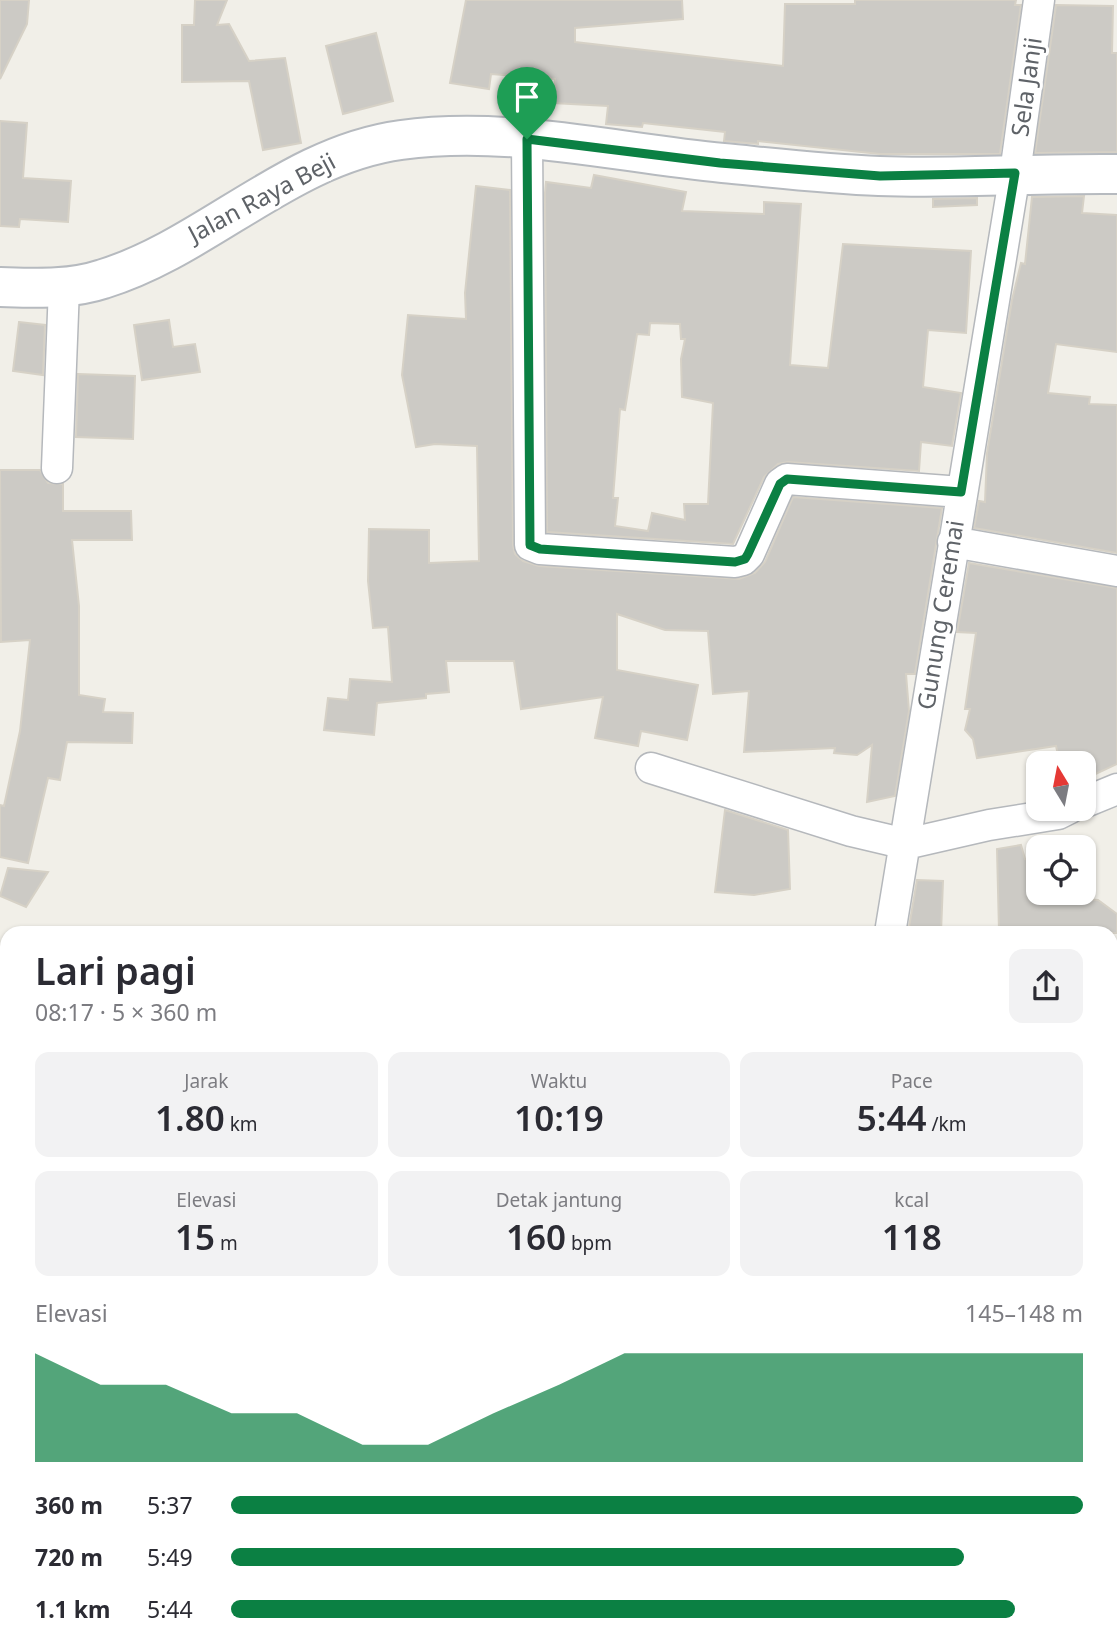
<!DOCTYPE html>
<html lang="id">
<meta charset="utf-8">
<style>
:root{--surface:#fff;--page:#f2f2f3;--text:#2b2b33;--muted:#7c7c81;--accent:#0b8043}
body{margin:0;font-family:"Noto Sans",sans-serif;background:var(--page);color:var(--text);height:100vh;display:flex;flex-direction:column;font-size:26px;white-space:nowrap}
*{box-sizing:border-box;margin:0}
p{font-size:23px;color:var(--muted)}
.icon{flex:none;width:38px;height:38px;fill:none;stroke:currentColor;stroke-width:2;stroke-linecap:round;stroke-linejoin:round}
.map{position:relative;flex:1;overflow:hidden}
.side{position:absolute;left:0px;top:926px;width:1118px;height:726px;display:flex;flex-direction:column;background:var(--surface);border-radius:21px 21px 0 0;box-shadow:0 2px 5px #0004}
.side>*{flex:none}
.needle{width:46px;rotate:350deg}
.controls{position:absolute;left:1026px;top:751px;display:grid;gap:14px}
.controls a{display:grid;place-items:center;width:70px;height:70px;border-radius:14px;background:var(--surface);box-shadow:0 2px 5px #0004;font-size:35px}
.pin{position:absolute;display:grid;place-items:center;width:60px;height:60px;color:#fff;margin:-72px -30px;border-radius:50% 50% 50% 0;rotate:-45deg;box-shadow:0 0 7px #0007}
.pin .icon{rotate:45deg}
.round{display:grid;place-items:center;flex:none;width:74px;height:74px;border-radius:14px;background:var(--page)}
.head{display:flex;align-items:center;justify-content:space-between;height:119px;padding:0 35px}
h1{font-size:38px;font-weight:600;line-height:52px}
.metrics{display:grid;grid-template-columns:repeat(3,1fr);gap:10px;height:119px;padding:7px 35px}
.metrics div{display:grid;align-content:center;border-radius:14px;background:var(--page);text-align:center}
.metrics b{font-size:35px;font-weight:600}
.metrics small{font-size:19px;font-weight:400}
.metrics p{font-size:19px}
.chart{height:196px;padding:14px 35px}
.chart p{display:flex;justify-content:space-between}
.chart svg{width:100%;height:126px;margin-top:7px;fill:var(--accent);opacity:.7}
ul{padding:0 35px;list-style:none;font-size:23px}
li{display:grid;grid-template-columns:112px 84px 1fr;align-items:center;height:52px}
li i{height:18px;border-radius:9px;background:var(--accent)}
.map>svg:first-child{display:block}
.building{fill:#cccac5;stroke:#d6d1c6;stroke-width:2;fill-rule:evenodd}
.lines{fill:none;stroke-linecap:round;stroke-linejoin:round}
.street-casing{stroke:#b5b8bc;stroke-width:33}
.secondary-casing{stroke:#b6babf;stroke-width:42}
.street{stroke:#fff;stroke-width:30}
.secondary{stroke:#fff;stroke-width:38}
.route-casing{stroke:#fff;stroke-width:14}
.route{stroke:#0b8043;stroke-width:9}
.labels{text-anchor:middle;stroke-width:6;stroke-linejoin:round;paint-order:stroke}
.street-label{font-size:24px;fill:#5f6368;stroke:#fff}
</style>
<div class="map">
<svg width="1117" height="1651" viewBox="0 0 1117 1651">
<rect width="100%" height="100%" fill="#f1efe8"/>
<!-- building -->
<path class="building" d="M 0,0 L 29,0 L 27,24 L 0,79 Z
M 195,0 L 227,0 L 217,25 L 229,24 L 249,61 L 285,58 L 301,143 L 263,150 L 249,81 L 182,82 L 182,25 L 194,25 Z
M 466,0 L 682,0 L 683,19 L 575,28 L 575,42 L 783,66 L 785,4 L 855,4 L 855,0 L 1016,0 L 1015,5 L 1021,5 L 1000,154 L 880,154 L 758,141 L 758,144 L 724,141 L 725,132 L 643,123 L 642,127 L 606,124 L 608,106 L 553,103 L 555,79 L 491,74 L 489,89 L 450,83 Z
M 1056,5 L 1113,6 L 1112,53 L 1117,53 L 1117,152 L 1035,153 Z
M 376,33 L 393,101 L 343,114 L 326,46 Z
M 0,121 L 27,123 L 23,178 L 71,181 L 68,222 L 20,219 L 19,227 L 0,226 Z
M 594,175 L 686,192 L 682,211 L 764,214 L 764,202 L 801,204 L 790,365 L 828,368 L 843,244 L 971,251 L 966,333 L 928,330 L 923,387 L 961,393 L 952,446 L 921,442 L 919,471 L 788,462 L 778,464 L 764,477 L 733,544 L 547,532 L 545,193 L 546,182 L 591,188 ZM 650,323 L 680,324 L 681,339 L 685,339 L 681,359 L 682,397 L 713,403 L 708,504 L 684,504 L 685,520 L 652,513 L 648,531 L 615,526 L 618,498 L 613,498 L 620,409 L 625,410 L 637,334 L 649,335 Z
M 476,186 L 510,190 L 513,545 L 515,554 L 523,561 L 539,566 L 739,579 L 755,573 L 765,562 L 793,497 L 942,508 L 915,674 L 906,674 L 909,711 L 895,796 L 867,802 L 872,745 L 857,755 L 834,753 L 835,748 L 744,752 L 749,691 L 713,694 L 708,631 L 665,630 L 617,614 L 617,670 L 698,685 L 687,740 L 641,731 L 638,746 L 595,738 L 603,697 L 521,709 L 514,661 L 446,661 L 449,692 L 426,694 L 426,698 L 377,703 L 374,735 L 324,730 L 328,698 L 348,700 L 350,679 L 392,682 L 388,627 L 373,628 L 368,581 L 369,529 L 429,530 L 429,563 L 479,561 L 477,446 L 435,444 L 416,447 L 402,375 L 408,315 L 466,319 L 465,293 Z
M 1084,196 L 1082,213 L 1117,215 L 1117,352 L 1056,344 L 1048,393 L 1090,397 L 1089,404 L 1117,405 L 1117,553 L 974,528 L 979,501 L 985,502 L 987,453 L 1012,300 L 1021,263 L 1025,264 L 1032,197 Z
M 977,198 L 977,205 L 933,207 L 933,199 Z
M 169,320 L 173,347 L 195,344 L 200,372 L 142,380 L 134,325 Z
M 19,322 L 45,325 L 43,375 L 13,371 Z
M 78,374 L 135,376 L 133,439 L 76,437 Z
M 0,470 L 40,470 L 48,483 L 63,484 L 63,511 L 131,511 L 132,540 L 72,540 L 79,606 L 79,695 L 105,699 L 103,712 L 133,713 L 132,743 L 67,742 L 60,780 L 48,778 L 28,863 L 0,857 L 0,805 L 4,806 L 20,731 L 30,640 L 1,642 Z
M 969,563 L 1117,588 L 1117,764 L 1083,780 L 1083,763 L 1060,763 L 1056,746 L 977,758 L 973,739 L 965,730 L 970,709 L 965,709 L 976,633 L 957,632 Z
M 725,810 L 788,830 L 790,889 L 754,895 L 715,892 Z
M 1021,845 L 1025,859 L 1038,861 L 1038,892 L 1083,892 L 1085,865 L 1085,899 L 1098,900 L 1117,914 L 1117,933 L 1040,933 L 1041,929 L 999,931 L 997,849 Z
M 8,868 L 48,872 L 26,907 L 0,896 Z
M 917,880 L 943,881 L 941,933 L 908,933 Z"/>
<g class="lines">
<!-- street casing -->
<g class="street-casing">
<path id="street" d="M 527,139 L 530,545 L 540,549 L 735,562 L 743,560 L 749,554 L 780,484 L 787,479 L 961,492
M 57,468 L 64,287
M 953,542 L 1117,571
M 651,768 L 851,831 L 906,844 L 989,825 L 1058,814 L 1070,808
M 1083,803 L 1117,789
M 890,933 L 1015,173 L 1039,0
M 1111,1394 L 1117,1394
M 808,1651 L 809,1645"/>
</g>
<!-- secondary casing -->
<g class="secondary-casing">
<path id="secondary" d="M 0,287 C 35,288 70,290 103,279 C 207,247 289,155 401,140 C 508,125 616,153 723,163 C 775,168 827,174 879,176 C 958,179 1038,173 1117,174"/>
</g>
<!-- street -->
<use href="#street" class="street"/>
<!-- secondary -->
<use href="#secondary" class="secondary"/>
</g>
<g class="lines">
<!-- route casing -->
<g class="route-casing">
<path id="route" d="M 527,139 L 720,163 L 880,176 L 1015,173 L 961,492 L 787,479 L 780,484 L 748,554 L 745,559 L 735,562 L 540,549 L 530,545 Z"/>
</g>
<!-- route -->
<use href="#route" class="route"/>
</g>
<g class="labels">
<!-- street labels -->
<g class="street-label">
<text transform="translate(1027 87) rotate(-82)" y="8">Sela Janji</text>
<text transform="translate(262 198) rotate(-28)" y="8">Jalan Raya Beji</text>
<text transform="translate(941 615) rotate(-81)" y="8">Gunung Ceremai</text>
</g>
</g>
</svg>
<div class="controls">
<a><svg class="needle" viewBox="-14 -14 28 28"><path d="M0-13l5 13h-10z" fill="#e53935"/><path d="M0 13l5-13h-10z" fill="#7c7c81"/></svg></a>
<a><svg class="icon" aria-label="locate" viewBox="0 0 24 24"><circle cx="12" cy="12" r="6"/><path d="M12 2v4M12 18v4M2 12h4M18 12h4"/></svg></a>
</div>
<div class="pin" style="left:527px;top:139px;background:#1e9e55"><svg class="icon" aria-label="arrive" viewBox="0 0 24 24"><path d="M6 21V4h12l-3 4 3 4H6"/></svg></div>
<section class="side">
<div class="head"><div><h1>Lari pagi</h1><p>08:17 · 5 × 360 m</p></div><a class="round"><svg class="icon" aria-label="share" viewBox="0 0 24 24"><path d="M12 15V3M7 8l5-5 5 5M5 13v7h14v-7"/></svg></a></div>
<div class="metrics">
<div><p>Jarak</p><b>1.80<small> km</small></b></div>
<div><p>Waktu</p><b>10:19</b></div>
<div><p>Pace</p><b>5:44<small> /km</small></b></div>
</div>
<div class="metrics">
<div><p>Elevasi</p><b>15<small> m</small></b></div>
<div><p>Detak jantung</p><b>160<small> bpm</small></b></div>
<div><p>kcal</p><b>118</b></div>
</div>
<div class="chart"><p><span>Elevasi</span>145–148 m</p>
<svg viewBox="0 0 160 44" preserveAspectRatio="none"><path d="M0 44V6L10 17L20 17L30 27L40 27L50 38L60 38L70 27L80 17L90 6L100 6L110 6L120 6L130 6L140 6L150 6L160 6V44z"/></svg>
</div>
<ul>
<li><b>360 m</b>5:37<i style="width:100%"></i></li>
<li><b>720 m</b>5:49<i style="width:86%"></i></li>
<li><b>1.1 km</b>5:44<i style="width:92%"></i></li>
</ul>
</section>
</div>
